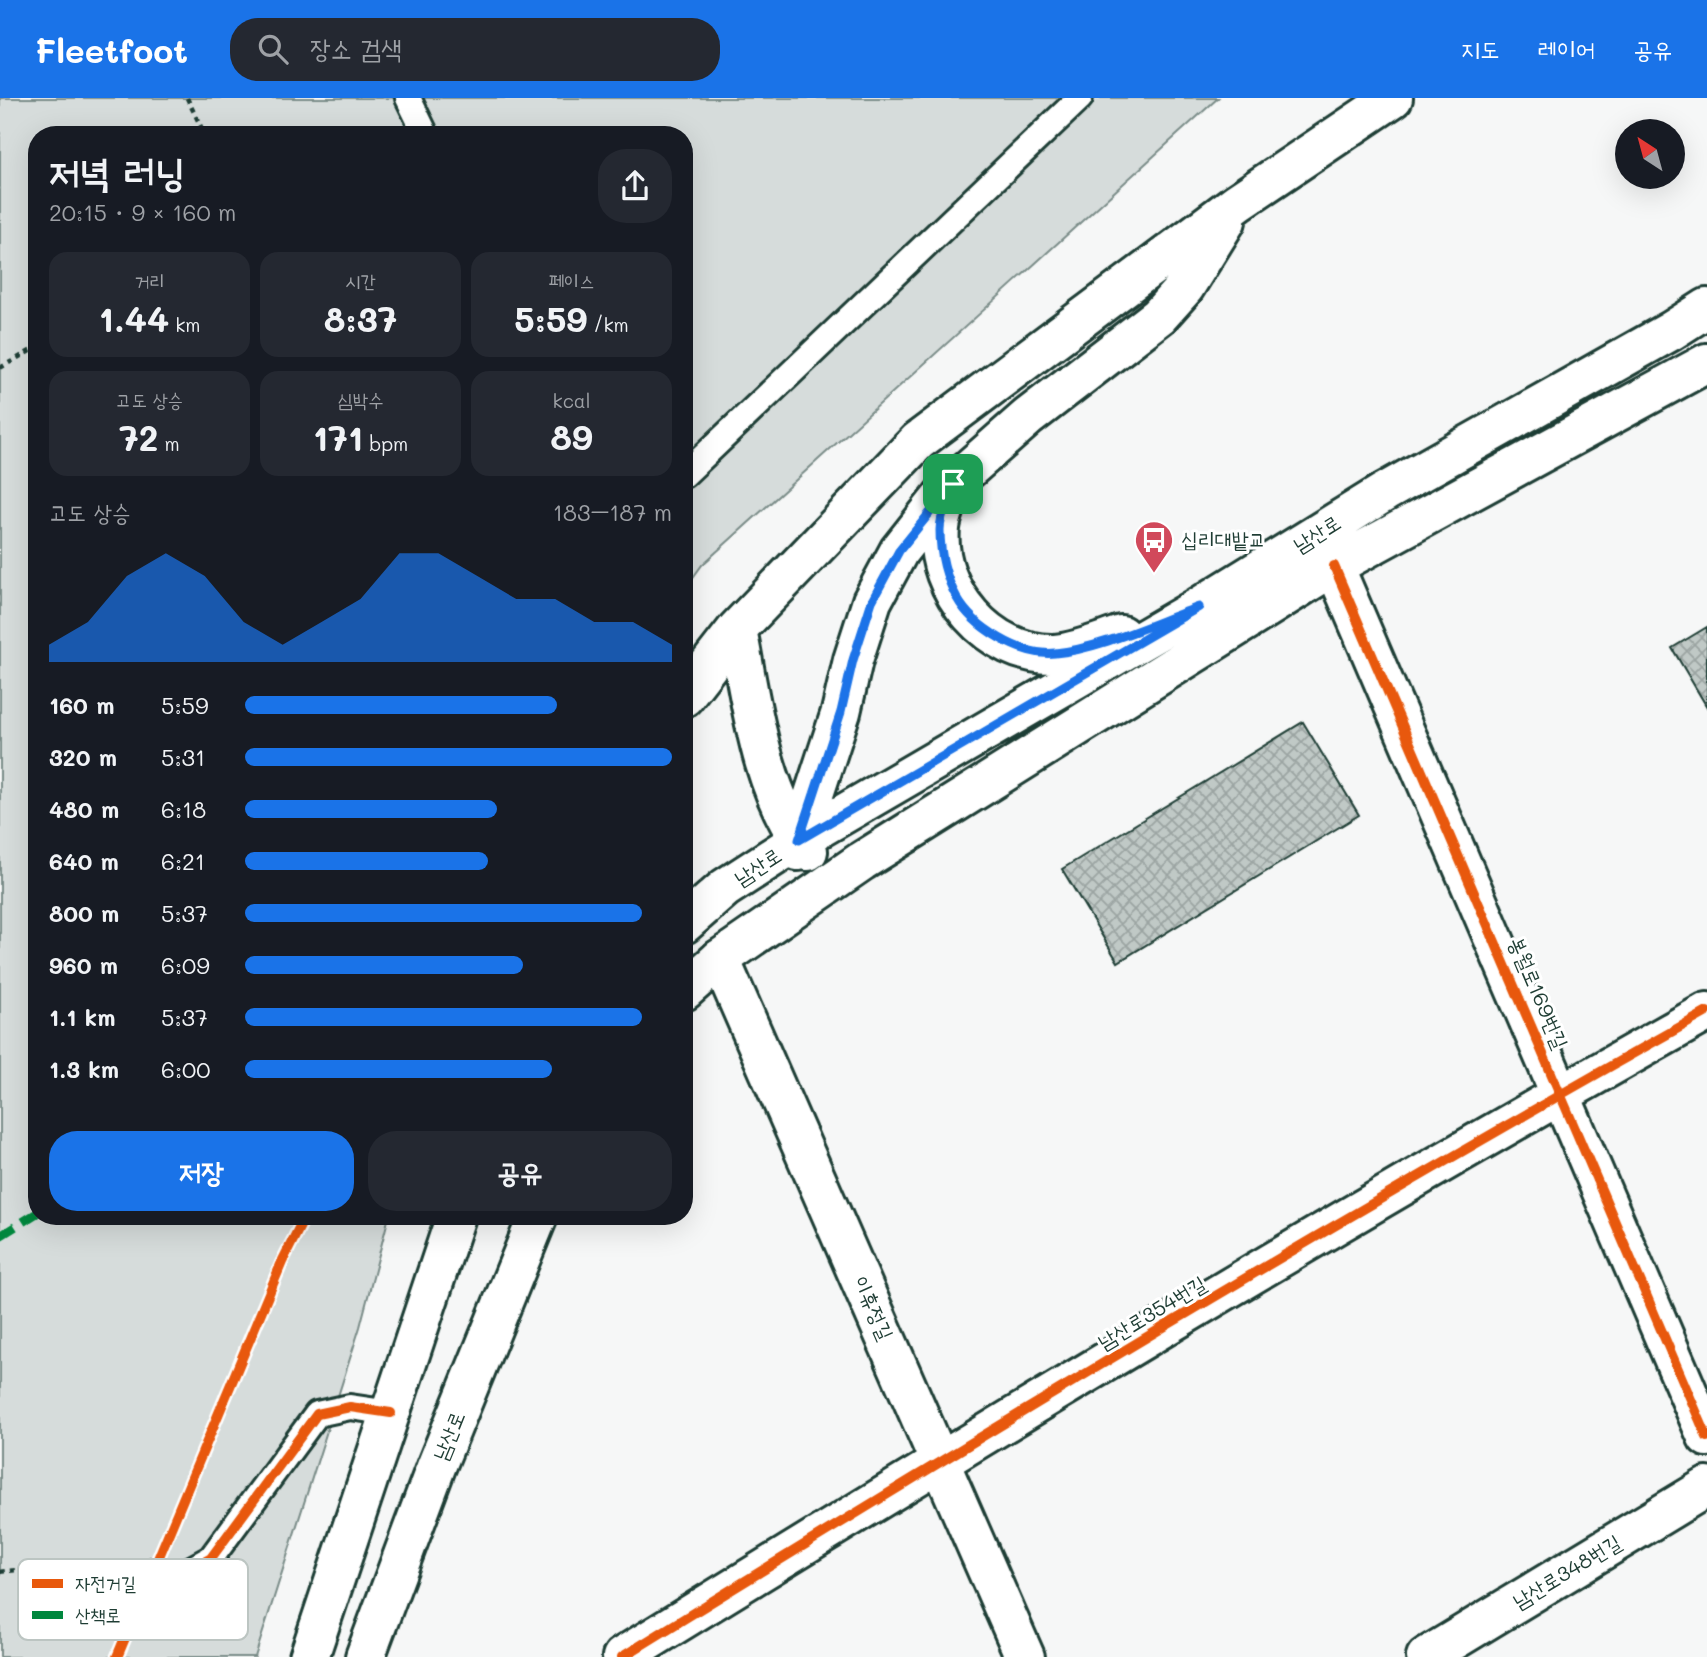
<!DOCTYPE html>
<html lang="ko">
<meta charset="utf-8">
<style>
:root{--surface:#171b24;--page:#242831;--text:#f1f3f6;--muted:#9ea1a6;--accent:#1a73e8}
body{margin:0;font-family:Mali,"Poor Story",sans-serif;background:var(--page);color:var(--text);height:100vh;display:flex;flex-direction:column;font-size:26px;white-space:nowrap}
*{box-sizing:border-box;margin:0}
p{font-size:23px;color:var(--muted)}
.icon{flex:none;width:38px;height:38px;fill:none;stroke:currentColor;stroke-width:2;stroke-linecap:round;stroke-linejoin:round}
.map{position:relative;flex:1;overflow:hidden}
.sheet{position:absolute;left:28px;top:28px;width:665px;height:1099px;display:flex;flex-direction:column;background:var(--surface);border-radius:28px;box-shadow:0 7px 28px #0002}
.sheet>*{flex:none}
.needle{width:46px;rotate:324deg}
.fabs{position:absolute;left:1615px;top:21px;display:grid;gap:14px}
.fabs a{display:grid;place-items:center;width:70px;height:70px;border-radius:50%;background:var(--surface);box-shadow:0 7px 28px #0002;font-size:35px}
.pin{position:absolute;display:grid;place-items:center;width:60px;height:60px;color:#fff;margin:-30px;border-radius:14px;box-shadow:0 4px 10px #0006}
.round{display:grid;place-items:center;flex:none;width:74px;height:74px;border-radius:28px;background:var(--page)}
.headline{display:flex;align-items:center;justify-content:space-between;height:119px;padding:0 21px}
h1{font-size:38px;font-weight:700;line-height:52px}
.metrics{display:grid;grid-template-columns:repeat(3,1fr);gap:10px;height:119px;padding:7px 21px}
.metrics div{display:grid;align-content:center;border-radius:18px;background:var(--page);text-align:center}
.metrics b{font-size:35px;font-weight:700}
.metrics small{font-size:19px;font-weight:400}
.metrics p{font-size:19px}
.chart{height:196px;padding:14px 21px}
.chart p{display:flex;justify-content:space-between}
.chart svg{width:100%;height:126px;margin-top:7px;fill:var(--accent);opacity:.7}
.action{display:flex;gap:14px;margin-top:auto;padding:14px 21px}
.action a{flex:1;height:80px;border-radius:28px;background:var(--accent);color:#fff;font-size:28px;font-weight:700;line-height:80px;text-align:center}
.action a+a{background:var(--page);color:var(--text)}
ul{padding:0 21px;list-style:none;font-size:23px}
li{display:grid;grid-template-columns:112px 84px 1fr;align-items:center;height:52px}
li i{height:18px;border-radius:9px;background:var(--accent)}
header{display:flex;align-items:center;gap:42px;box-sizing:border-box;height:98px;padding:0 35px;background:var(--accent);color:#fff}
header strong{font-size:33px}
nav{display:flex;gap:38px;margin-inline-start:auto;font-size:24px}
.search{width:490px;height:63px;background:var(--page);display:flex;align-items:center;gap:18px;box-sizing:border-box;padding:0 24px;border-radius:28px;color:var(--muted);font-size:26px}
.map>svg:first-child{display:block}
.park{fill:#d6dcdb;stroke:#7a8c88;stroke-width:2}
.building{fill:url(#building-cross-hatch);stroke:#1f3d34;stroke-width:2}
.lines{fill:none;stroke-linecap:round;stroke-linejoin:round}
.service-casing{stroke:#1f3d34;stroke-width:30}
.minor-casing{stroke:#1f3d34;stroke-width:44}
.secondary-casing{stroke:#1f3d34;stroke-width:44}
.path{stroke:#1f3d34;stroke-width:4.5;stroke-dasharray:5 5;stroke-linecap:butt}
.service{stroke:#fff;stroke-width:24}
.minor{stroke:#fff;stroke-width:38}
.secondary{stroke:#fff;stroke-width:38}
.quiet{stroke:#00873e;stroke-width:9;stroke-dasharray:18 9;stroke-linecap:butt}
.cycleway-casing{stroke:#fff;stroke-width:15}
.cycleway{stroke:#e8590c;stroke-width:10}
.route-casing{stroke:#fff;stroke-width:14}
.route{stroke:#1a73e8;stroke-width:9}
.labels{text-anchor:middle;stroke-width:6;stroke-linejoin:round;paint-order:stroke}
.street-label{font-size:21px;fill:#1f3d34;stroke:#fff}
.poi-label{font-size:21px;fill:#1f3d34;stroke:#fff;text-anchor:start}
.key{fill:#fff;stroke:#bcc5c2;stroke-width:2}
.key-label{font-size:19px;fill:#1f3d34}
</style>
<header>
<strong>Fleetfoot</strong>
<div class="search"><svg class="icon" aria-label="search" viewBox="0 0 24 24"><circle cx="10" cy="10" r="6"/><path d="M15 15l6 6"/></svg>장소 검색</div>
<nav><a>지도</a><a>레이어</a><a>공유</a></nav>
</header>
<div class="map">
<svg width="1707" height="1559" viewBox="0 0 1707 1559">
<defs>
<pattern id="building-cross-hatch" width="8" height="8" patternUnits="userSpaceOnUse" patternTransform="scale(1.75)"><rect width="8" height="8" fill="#c0c9c6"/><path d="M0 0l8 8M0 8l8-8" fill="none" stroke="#9ba4a2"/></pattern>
</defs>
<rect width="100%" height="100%" fill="#f6f7f7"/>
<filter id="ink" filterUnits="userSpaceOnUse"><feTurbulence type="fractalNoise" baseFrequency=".0143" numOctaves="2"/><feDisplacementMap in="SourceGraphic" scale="14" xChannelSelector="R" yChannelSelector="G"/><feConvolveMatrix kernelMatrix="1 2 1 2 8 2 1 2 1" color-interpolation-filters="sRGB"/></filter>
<g filter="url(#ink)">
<!-- park -->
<path class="park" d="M 0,0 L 1218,0 L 702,467 L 684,492 L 684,37 L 37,37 L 37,1118 L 389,1118 L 360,1229 L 255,1559 L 0,1559 Z"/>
<!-- building -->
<path class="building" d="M 1707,529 L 1707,609 L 1672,550 Z
M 1303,624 L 1359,717 L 1118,864 L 1062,771 Z"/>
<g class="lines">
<!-- service casing -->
<g class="service-casing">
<path id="service" d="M 408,0 L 426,37
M 684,377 L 1080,0
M 153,1473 L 184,1475 L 211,1460 L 317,1316 L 350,1309 L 391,1315"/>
</g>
<!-- minor casing -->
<g class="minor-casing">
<path id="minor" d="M 1334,468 L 1707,1339
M 720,861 L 1025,1559
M 622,1559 C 980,1338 1340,1119 1707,914
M 1426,1559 L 1707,1389"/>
</g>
<!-- secondary casing -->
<g class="secondary-casing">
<path id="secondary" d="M 950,394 C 947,406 941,419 940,430 C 934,492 990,558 1054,556 C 1074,555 1102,544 1121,537
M 737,531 C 751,603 760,693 808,753
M 684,599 L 737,531 L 918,343 L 1238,104 L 1393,0
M 798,753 L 799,742 L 841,614 L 853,562 L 872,503 L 899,453 L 952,386 L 1028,319 L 1159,218 L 1185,189 L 1226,123
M 684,826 L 725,790 L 799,742 L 1199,509 L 1385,394 L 1671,233 L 1707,210
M 684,893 L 720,861 L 862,763 L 1334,468 L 1707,265
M 309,1559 L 456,1118
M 365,1559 L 436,1369 L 538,1118"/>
</g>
<!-- path -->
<path class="path" d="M 187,0 L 205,37
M 0,270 L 37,249
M 0,1474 C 35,1468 82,1475 116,1487"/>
<!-- service -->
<use href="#service" class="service"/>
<!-- minor -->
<use href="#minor" class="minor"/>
<!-- secondary -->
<use href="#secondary" class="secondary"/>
<!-- quiet -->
<path class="quiet" d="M 0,1138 L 37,1115"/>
<!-- cycleway casing -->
<g class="cycleway-casing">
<path id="cycleway" d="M 1334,468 L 1707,1339
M 153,1473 L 184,1475 L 211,1460 L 317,1316 L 350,1309 L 391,1315
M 117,1559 L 282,1164 L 305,1118
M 622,1559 C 980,1338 1340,1119 1707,914"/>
</g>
<!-- cycleway -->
<use href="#cycleway" class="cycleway"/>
</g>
</g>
<g class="lines" filter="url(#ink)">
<!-- route casing -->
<g class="route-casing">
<path id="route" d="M 953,386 C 948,400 940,418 940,432 C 940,455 946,480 957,500 C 973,529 1021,559 1055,555 C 1100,551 1156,524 1199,509 L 799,742 L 841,614 L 853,562 L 872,503 L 899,453 Z"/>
</g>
<!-- route -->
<use href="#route" class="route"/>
</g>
<!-- icons -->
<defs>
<g id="bus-pin" transform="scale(2.0125)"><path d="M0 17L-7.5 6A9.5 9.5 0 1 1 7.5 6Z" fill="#d1495b" stroke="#fff"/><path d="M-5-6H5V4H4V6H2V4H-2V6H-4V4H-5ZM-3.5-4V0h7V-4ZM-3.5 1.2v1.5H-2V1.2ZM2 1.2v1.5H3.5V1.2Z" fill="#fff"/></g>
</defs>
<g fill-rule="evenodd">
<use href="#bus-pin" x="1154" y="442"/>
</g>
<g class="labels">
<!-- street labels -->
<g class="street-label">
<text transform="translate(1317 436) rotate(-32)" y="7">남산로</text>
<text transform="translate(758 769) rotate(-33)" y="7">남산로</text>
<text transform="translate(1538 895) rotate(67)" y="7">봉월로169번길</text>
<text transform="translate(873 1210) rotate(66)" y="7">이휴정길</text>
<text transform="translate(1152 1215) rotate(-31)" y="7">남산로354번길</text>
<text transform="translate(449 1338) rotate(-68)" y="7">남산로</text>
<text transform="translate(1567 1474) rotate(-31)" y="7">남산로348번길</text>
</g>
<!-- poi labels -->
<g class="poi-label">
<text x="1181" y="449">십리대밭교</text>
</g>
</g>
<!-- legend -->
<rect x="18" y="1461" width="230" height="81" rx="10" class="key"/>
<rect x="32" y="1481" width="31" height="9" fill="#e8590c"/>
<rect x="32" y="1513" width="31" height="8" fill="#00873e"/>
<g class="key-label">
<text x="75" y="1492">자전거길</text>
<text x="75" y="1524">산책로</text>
</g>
</svg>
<div class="fabs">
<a><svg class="needle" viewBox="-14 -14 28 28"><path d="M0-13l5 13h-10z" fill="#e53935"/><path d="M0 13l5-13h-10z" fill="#9ea1a6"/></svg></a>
</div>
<div class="pin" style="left:953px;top:386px;background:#1e9e55"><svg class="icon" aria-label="arrive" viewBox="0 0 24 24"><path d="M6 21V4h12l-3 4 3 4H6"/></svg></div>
<section class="sheet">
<div class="headline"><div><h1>저녁 러닝</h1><p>20:15 · 9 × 160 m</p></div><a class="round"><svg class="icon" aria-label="share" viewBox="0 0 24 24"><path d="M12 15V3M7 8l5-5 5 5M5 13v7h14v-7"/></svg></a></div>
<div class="metrics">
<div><p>거리</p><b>1.44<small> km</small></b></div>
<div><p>시간</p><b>8:37</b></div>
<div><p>페이스</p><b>5:59<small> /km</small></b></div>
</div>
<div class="metrics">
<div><p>고도 상승</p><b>72<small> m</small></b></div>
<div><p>심박수</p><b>171<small> bpm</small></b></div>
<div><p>kcal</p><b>89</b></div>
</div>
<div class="chart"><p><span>고도 상승</span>183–187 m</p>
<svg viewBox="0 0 160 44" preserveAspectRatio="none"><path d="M0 44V38L10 30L20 14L30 6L40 14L50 30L60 38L70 30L80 22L90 6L100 6L110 14L120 22L130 22L140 30L150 30L160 38V44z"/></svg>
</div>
<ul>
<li><b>160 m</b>5:59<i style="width:73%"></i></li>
<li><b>320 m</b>5:31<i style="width:100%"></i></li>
<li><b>480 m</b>6:18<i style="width:59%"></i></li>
<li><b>640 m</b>6:21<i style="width:57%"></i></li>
<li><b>800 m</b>5:37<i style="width:93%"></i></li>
<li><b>960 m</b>6:09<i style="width:65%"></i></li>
<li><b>1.1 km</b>5:37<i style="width:93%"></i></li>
<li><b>1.3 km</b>6:00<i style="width:72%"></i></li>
</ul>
<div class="action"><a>저장</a><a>공유</a></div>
</section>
</div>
